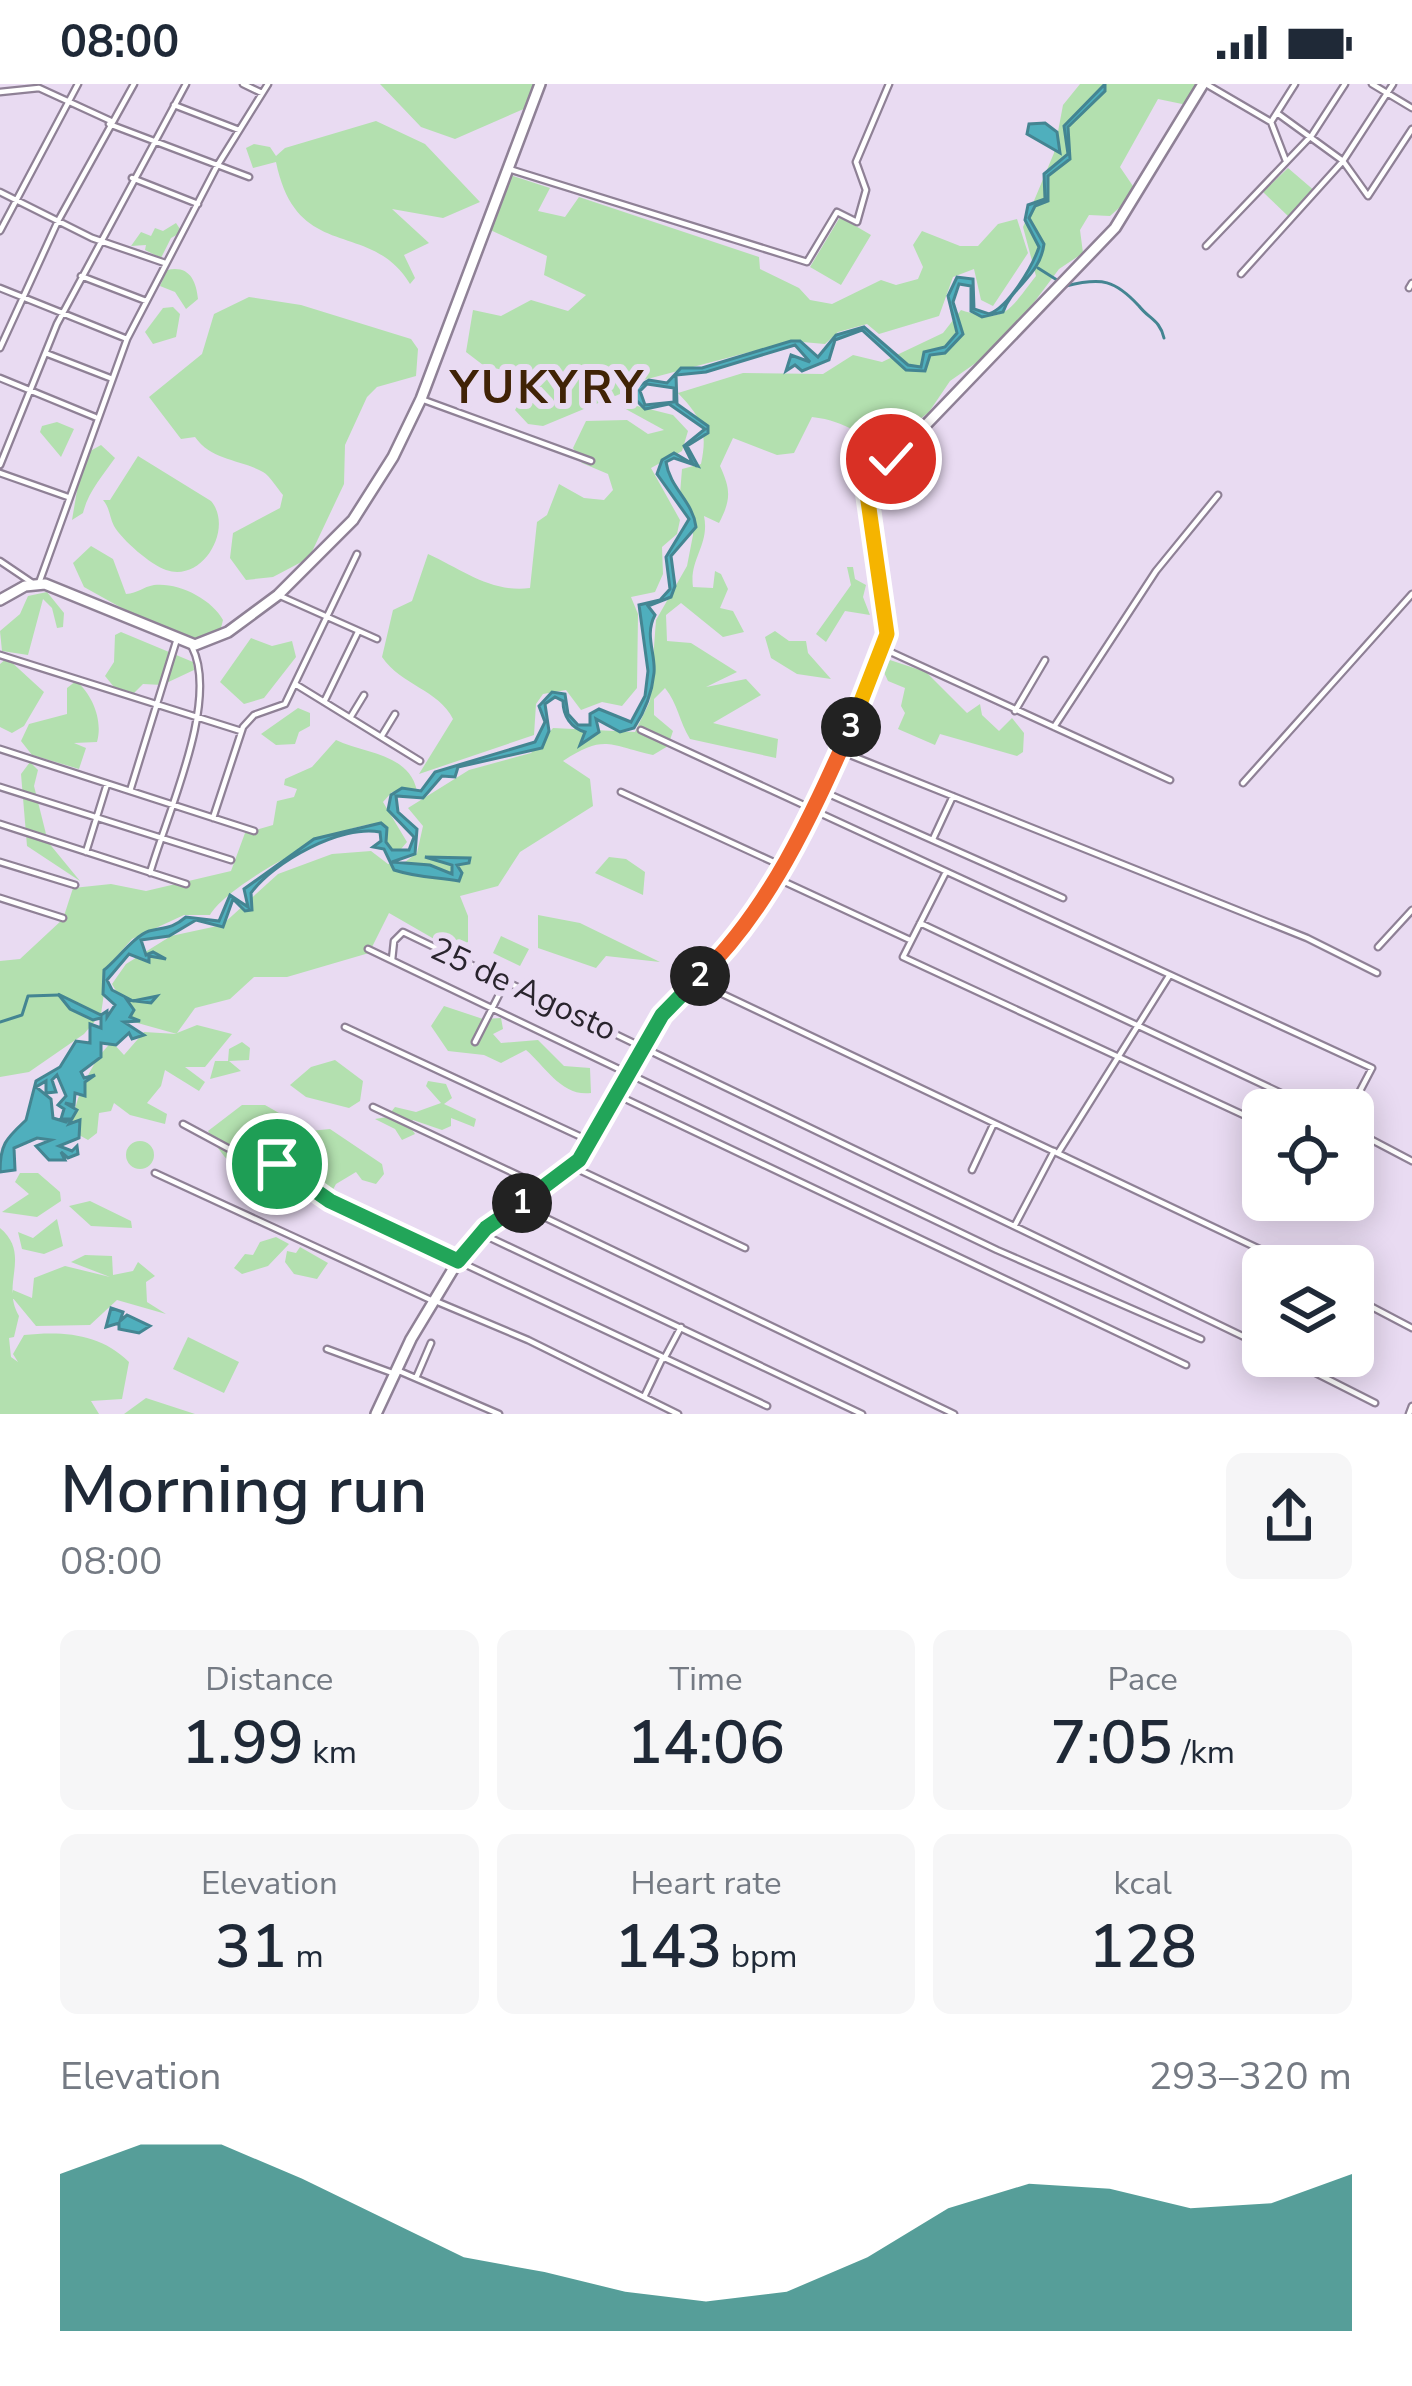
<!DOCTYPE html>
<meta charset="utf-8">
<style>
:root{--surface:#fff;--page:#f6f6f7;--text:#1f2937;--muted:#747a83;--accent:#0f766e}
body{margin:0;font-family:"Nunito Sans",sans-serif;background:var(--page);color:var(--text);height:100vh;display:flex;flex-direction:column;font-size:45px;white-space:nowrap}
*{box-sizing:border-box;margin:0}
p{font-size:39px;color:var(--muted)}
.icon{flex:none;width:66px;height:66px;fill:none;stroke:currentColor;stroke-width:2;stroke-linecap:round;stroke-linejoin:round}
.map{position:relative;height:1330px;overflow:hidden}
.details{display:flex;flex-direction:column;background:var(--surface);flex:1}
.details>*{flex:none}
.tools{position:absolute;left:1242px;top:1005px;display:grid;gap:24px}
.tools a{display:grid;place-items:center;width:132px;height:132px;border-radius:18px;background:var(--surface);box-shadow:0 6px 30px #0003;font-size:60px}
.pin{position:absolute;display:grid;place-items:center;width:102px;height:102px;color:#fff;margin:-51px;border:6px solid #fff;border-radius:50%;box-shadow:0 3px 12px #0007}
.km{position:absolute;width:60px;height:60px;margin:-30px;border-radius:50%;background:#222;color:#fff;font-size:33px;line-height:60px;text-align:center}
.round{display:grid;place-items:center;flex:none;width:126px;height:126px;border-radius:18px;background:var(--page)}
.summary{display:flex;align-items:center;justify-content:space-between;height:204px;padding:0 60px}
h1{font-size:66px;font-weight:600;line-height:90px}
.metrics{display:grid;grid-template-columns:repeat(3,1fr);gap:18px;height:204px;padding:12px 60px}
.metrics div{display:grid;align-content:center;border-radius:18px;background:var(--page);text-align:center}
.metrics b{font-size:60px;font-weight:600}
.metrics small{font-size:33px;font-weight:400}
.metrics p{font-size:33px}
.chart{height:336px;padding:24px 60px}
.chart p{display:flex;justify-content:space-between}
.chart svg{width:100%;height:216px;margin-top:12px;fill:var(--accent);opacity:.7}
.status{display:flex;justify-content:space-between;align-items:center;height:84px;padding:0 60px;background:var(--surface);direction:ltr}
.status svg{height:33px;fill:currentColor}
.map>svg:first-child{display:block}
.green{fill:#b3e0af}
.water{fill:#4fafbd;stroke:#448592;stroke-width:3;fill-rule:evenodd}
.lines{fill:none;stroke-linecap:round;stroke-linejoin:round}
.stream{stroke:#448592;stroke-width:3}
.street-casing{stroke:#8f8196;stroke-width:9}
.secondary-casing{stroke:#8f8196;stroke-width:14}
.street{stroke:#fff;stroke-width:4.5}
.secondary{stroke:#fff;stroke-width:9}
.split-1-casing{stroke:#fff;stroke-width:24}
.split-2-casing{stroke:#fff;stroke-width:24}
.split-3-casing{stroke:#fff;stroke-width:24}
.split-4-casing{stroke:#fff;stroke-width:24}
.split-1{stroke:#22a559;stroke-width:15}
.split-2{stroke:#22a559;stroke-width:15}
.split-3{stroke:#f0652b;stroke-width:15}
.split-4{stroke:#f5b400;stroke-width:15}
.labels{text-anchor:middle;stroke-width:12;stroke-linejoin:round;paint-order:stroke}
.street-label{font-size:33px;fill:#29242d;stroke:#e9dbf2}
.district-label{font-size:45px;font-weight:bold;letter-spacing:3px;fill:#402306;stroke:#e9dbf2}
</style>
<div class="status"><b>08:00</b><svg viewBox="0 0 49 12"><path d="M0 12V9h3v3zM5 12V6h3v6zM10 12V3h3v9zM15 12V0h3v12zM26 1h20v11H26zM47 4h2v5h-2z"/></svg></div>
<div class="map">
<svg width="1412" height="1330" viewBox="0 0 1412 1330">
<rect width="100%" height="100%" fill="#e9dbf2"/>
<!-- green -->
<path class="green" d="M 380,0 L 535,0 L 526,24 L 455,55 L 421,43 Z
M 1080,0 L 1196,0 L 1187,21 L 1158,15 L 1120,83 L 1137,108 L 1110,132 L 1089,131 L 1080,146 L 1083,169 L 1059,185 L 1003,260 L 950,297 L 929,328 L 888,360 C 861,355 849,337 812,333 L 794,369 L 777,371 L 733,354 L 720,382 C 731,406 731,416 719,439 L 704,432 C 710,461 689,475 693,503 L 713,504 L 715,487 L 721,490 L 728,505 L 720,524 L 733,527 L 744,548 L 723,553 L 681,519 L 666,531 L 667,557 L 691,559 L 737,588 L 706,603 L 746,595 L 761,611 L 713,639 L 778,655 L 776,674 L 690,655 C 679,637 678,620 665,604 L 654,615 L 654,631 L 673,647 L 668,662 L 653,671 C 608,661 605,650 563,677 L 590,695 L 593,722 L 520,768 L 498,802 L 460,812 L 468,832 L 468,858 L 455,867 L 389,829 L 369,869 L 287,893 L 254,893 L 230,915 L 195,924 L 177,949 L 197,941 L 232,950 L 205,983 L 185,983 L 205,998 L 199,1007 L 165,986 L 161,1002 L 147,1019 L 167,1030 L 165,1040 L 130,1031 L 114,1019 L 111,1027 L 99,1029 L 97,1049 L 88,1056 L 72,1047 C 71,1022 92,975 112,958 L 124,971 L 144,948 L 177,950 L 134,938 L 112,900 L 126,880 L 171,852 L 222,841 L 278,790 L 332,770 L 371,767 L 388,780 L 405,778 L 417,769 L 423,742 L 408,724 L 469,686 L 531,669 L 553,644 L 635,648 L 650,617 L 656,536 L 687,482 L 693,451 L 692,435 L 680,410 L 682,385 L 701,380 C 708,347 702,334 678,309 L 743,289 L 823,290 L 853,271 L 882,278 L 943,249 L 961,226 C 1006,241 1009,226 1036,192 L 1023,143 L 1054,69 L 1063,21 Z
M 376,37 L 425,60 L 480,118 L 443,134 L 392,125 L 429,159 L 404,171 L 415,194 L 410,200 C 370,134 297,180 276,78 L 253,84 L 246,64 L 254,60 L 270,63 L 276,72 L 285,64 Z
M 1288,84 L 1316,108 L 1289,133 L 1263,108 Z
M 510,91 L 550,104 L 538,127 L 565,133 L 579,113 L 759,173 L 760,185 L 799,204 L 810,216 L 832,220 L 881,196 L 896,201 L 918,195 L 923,183 L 913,161 L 922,147 L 960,162 L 978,162 L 998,140 L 1017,135 L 1028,169 L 993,222 L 981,216 L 974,185 L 953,193 L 939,232 L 879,250 L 867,240 L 838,248 L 825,260 L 791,257 L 636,298 L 633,321 L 673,331 L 688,347 L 682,367 L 651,384 L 680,436 L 677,450 L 662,463 L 663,490 L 655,508 L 631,513 L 638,530 L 637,604 L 622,622 L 602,618 L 581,626 L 566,606 L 543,610 L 536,620 L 534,651 L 419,690 L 453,635 C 439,606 401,601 382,573 L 393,526 L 412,517 L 428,470 C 463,486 491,509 530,504 L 537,438 L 547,431 L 559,400 L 584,414 L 604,416 L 613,406 L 608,390 L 582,379 L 573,364 L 586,337 L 627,336 L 648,350 L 664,346 L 622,323 L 620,310 L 543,342 L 528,340 L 515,326 L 523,312 L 510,288 L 483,281 L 466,268 L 473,226 L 501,232 L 531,216 L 568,227 L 586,211 L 544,191 L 547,172 L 488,145 Z
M 840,133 L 871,151 L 841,201 L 810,183 Z
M 176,139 L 182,148 L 171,154 L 161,174 L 145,166 L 146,161 L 131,162 L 141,148 L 151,152 L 155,144 L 163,147 Z
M 167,186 C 189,181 196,196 198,215 L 186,225 L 175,208 L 160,202 Z
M 249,213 L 301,221 L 411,255 L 418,265 L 416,292 L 377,303 L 367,313 L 345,361 L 344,400 L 309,474 L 273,493 L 246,496 L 230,474 L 233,449 L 280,424 L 283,411 C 277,404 270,392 263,388 C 240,375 212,377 195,353 L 181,355 L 149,313 L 202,270 L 214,230 Z
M 173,223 L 180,230 L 176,253 L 153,260 L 145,248 L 163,224 Z
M 57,338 L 74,345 L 61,373 L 40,348 L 42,342 Z
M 101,361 L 115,374 C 103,391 88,408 83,429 L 72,436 L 83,371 Z
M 138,372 L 211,417 C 234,444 203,499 166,486 C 151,481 122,456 114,442 C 109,432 110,424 103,416 L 110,416 Z
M 91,462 L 113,475 L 126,510 C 138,509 143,503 154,501 C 178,498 212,515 223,536 L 220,548 L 194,560 L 181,557 L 84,503 L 73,479 Z
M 847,483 L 853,483 L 855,495 L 866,501 L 863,513 L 870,531 L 845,527 L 826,558 L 816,550 L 851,501 Z
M 47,508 L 64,529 L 63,543 L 57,544 L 52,524 L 43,515 L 28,571 L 2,567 L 0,547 L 20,530 L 28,512 Z
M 775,547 L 789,557 L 806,557 L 808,569 L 831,595 L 797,590 L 771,574 L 765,553 Z
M 121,548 L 193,578 L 194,586 L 162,601 L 143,600 L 134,609 L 114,603 L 105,592 L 114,578 L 115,551 Z
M 251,554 L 272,562 L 292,557 L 296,573 L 264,614 L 244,620 L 220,598 Z
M 7,574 L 44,608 L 24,642 L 12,649 L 0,643 L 0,580 Z
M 890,576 L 926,588 L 967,629 L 980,620 L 982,631 L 999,647 L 1012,634 L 1024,649 L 1023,668 L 1017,672 L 940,650 L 935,661 L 898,645 L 905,629 L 901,622 L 905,604 L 888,597 L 882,584 Z
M 76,597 C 93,611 103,637 97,658 L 74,659 L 86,664 L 79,685 L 32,671 L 21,657 L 29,640 L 67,630 L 67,604 Z
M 298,624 L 310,629 L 310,642 L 299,648 L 295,660 L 276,661 L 261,650 Z
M 336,656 C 365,670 409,669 417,707 L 392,708 L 383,718 L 407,758 L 396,771 L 386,761 L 384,740 C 350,733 227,800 210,831 L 184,831 L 132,855 L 108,882 L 101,930 L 84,950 L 29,988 L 0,993 L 0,877 L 20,875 L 63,835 L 73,804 L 111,800 L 146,807 L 231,787 L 245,749 L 273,741 L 277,717 L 294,713 L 297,705 L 284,701 L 285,695 L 312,683 Z
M 30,678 L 38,686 L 34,702 L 48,758 L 80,797 L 27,762 L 21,690 Z
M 609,773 L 626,775 L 645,788 L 643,811 L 595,789 Z
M 538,831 L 580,839 L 660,878 L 606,872 L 596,884 L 538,864 Z
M 501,852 L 529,865 L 520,882 L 493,869 Z
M 444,922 L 483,935 L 501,934 L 503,945 L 493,950 L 501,959 L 538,956 L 564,982 L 590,984 L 591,1009 C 562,1013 546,983 526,966 L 501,979 L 484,971 L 448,967 L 431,942 Z
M 242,958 L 250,964 L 249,976 L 229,977 L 241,987 L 210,995 L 215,977 L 228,977 L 229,965 Z
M 335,976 L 363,997 L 360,1017 L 349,1024 L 306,1013 L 290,1001 L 311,983 Z
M 428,997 L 446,1000 L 452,1014 L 444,1020 L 476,1035 L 474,1043 L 451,1034 L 451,1042 L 442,1046 L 413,1036 L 409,1041 L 415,1050 L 402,1056 L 395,1045 L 375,1035 L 387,1033 L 395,1023 L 416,1028 L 441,1019 L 426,1002 Z
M 242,1021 L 265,1021 L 286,1033 L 289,1049 L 330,1045 L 382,1080 L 384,1090 L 376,1100 L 362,1096 L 356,1088 L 336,1100 L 329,1113 L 307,1115 L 305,1123 C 260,1106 230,1090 208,1047 Z
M126 1071a14 14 0 1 1 28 0a14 14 0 1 1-28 0Z
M 20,1089 L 38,1089 L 60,1108 L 61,1117 L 37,1133 L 2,1128 L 29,1110 L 15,1098 Z
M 90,1117 L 131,1137 L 132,1144 L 91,1142 L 69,1122 Z
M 57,1135 L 63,1162 L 44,1170 L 22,1165 L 18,1148 L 33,1154 Z
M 0,1144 C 32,1171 0,1200 19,1232 L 14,1253 L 9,1254 L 11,1273 L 18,1278 L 13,1270 L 24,1251 C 62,1247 100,1249 129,1278 L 122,1315 L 91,1317 L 99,1330 L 0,1330 Z
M 276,1153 L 289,1160 L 268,1182 L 242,1190 L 234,1184 L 245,1170 L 253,1171 L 260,1158 Z
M 300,1163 L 328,1179 L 317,1195 L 294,1190 L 285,1178 L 287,1167 L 296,1169 Z
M 85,1171 L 112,1172 L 113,1191 L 133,1187 L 138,1178 L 155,1192 L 146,1198 L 147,1218 L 166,1230 L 117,1216 L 90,1241 L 36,1242 L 12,1213 L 13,1206 L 32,1214 L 34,1194 L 65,1182 L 110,1193 L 71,1178 Z
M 188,1253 L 239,1278 L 224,1309 L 173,1285 Z
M 146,1314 L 195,1330 L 124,1330 Z"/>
<!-- water -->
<path class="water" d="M 1105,0 L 1105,7 L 1068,43 L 1070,75 L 1048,92 L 1048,117 L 1035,122 L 1029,134 L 1044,160 C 1040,192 1012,202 1003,228 L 982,233 L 971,227 L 971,202 L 959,200 L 953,218 L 963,250 L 945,269 L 930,271 L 925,287 L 906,286 L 862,246 L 835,256 L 829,276 L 802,287 L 795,281 L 786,287 L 791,271 L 810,278 L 795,261 L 706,288 L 676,291 L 677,320 L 708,342 L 708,349 L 687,362 L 698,382 L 674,374 L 666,378 C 670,405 693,417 696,443 L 671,472 L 675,502 L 671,513 L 648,522 L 655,531 C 644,551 656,570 654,589 C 652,609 645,627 634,644 L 620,648 L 596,635 L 599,648 L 580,661 L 585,648 C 571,644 563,632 563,617 L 555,613 L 545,620 L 549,647 L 542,664 L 458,683 L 455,693 L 442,692 L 423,714 L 396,712 L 398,728 L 417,745 L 415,770 L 392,778 L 430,781 L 452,790 L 452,781 L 425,773 L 470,774 L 469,779 L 457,781 L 462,789 L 459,797 C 435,793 419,794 394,786 L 384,765 L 373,763 L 381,757 L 380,748 C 342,740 273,778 251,809 L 252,826 L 245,827 L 233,815 L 223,843 L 196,836 L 169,852 L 141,856 L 146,871 L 153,868 L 166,875 L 149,872 L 149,878 L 129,870 L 107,896 L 112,906 L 133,917 L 157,912 L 151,919 L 127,916 L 134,926 L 130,933 L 140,937 L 124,938 L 144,951 L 132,955 L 129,949 L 116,961 L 101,959 L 101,973 L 81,988 L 84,994 L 95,991 L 85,998 L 85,1012 L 75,1009 L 74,1021 L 65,1019 L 77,1026 L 69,1040 L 80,1036 L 79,1054 L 59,1062 L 72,1067 L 77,1062 L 78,1070 L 68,1074 L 61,1068 L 65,1076 L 49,1076 L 36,1062 L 51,1056 L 37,1054 L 14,1064 L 15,1086 L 0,1088 C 0,1059 7,1054 26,1036 L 36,997 L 60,983 L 76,957 L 90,959 L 90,940 L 101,944 L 101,934 L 93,936 L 70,925 L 58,910 L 101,931 L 107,927 L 107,933 L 115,921 L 103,910 L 104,886 C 116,877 134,852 149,847 C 164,843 172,845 186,833 L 219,837 L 230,811 L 248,823 L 244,805 L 314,755 L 381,739 L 387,744 L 386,758 L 392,766 L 409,766 L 414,753 L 388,726 L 391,711 L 402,704 L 421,707 L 435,688 L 535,658 L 545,638 L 539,622 L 552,608 L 565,610 L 568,630 L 578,641 L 590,641 L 590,630 L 599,625 L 631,638 L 645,612 L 648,587 L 639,521 L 660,516 L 670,505 L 666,473 L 689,435 L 657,390 L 662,376 L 674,369 L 693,380 L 684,362 L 705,345 L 669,320 L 645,325 L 636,316 L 637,303 L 649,296 L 667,299 L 681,284 L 702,284 L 791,257 L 800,257 L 818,273 L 836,251 L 864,243 L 908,281 L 921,283 L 924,268 L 945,263 L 957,249 L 948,212 L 957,193 L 973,195 L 974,225 L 989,230 C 1008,223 1032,184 1039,163 L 1025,136 L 1028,121 L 1045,115 L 1044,90 L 1068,70 L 1064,42 ZM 647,300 L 674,304 L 674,318 L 645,321 L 640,307 ZM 57,991 L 66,1012 L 58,1021 L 64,1025 L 61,1035 L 69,1035 L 66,1038 L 53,1034 L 51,1015 L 36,1003 L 46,997 L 46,1009 L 56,1008 L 52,996 Z
M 1045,39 L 1057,48 L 1060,69 L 1027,50 L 1029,40 Z
M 111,1224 L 123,1228 L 120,1237 L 127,1231 L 150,1242 L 139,1249 L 119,1245 L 119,1239 L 106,1243 Z"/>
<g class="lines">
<!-- stream -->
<path class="stream" d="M 1038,184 L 1057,196
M 1066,202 C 1102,193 1115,196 1139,222 C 1149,235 1160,236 1164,254
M 0,938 L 22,931 L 28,912 L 59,911"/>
<!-- street casing -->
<g class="street-casing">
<path id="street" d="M 243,0 L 262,9
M 1206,0 L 1271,38 L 1286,77
M 1372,0 L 1412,24
M 0,8 L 39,4 L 111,37
M 174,21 L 239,46
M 1277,29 L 1343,77 L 1368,112 L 1412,45
M 1271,38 L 1295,0
M 109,40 L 249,93
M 509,85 L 807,178 L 837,128 L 857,138 L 866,106 L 856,78 L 889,0
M 132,94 L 198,120
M 0,108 L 92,154 L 165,179
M 0,147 L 78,0
M 1206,162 L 1312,51 L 1345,0
M 1241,190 L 1343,77 L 1393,0
M 81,192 L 146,217
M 0,204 L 127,255
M 1409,204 L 1412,199
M 0,264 L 58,137 L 134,0
M 48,270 L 110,294
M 0,294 L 95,333
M 421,315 L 591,377
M 0,381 L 57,240 L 186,0
M 0,389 L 68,413
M 0,477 L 34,500
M 39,499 L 127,255 L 217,82 L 268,0
M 278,511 L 377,555
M 884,565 L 1170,696
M 0,571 L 241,647
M 295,600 L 420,677
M 324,618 L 358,548
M 1015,627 L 1045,576
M 350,634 L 364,611
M 1054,643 L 1156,487 L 1218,411
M 641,646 L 810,724
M 381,653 L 395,630
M 0,665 L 254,747
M 840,667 L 1307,854 L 1377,889
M 1243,699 L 1412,510
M 0,703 L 231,776
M 130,707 L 176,558
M 822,707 L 1063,814
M 621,708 L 780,781
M 813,726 L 1372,984 L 1350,1026
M 213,734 L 243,643 L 254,631 L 285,620 L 357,470
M 0,740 L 186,800
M 933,755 L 953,712
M 86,768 L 107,700
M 0,778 L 75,801
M 946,788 L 903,873 L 1263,1040
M 150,789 C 166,732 220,617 192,563
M 774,793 L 910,856
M 0,814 L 63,834
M 920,839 L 1317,1026
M 1378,863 L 1412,826
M 368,865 L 997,1166 L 1201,1255
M 392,876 L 394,857 L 403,848 L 1263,1262
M 695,897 L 1295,1182
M 345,943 L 590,1057
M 475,958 L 505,899
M 617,1011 L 1186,1281
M 373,1023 L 539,1101
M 183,1040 L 248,1075 L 277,1080 L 362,1132 L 767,1322
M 1353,1046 L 1412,1077
M 1058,1069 L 1169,892
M 573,1083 L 745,1164
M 972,1086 L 994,1039
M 155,1089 L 433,1217
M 521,1122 L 954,1330
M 1015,1141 L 1054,1067
M 482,1150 L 862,1330
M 1353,1213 L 1412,1244
M 433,1216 L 528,1256 L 678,1330
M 327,1265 L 395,1290
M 1282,1272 L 1375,1319
M 664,1275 L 681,1243
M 399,1287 L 499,1330
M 416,1294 L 431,1259
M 644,1313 L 662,1275
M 1409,1330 L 1412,1322"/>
</g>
<!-- secondary casing -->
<g class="secondary-casing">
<path id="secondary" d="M 0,516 L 25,502 L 45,500 L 195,561 L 228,548 L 278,511 L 353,436 L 393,373 L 421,315 L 540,0
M 376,1330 L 411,1255 L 461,1172 L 486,1144 L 578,1078 L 661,931 L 732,860 L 808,737 L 886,557 L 870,399 L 1115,144 L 1203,0"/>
</g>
<!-- street -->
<use href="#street" class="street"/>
<!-- secondary -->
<use href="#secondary" class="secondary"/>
</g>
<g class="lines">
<!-- split-1 casing -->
<g class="split-1-casing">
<path id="split-1" d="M 277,1080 L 330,1117 L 458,1177 L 486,1144 L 522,1119"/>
</g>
<!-- split-2 casing -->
<g class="split-2-casing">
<path id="split-2" d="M 522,1119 L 579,1076 L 662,931 L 700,892"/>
</g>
<!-- split-3 casing -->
<g class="split-3-casing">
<path id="split-3" d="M 700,892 C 770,825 812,730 851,643"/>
</g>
<!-- split-4 casing -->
<g class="split-4-casing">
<path id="split-4" d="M 851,643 L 887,550 L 867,410 L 874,393 L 891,375"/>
</g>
<!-- split-1 -->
<use href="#split-1" class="split-1"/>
<!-- split-2 -->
<use href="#split-2" class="split-2"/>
<!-- split-3 -->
<use href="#split-3" class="split-3"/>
<!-- split-4 -->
<use href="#split-4" class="split-4"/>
</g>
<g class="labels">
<!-- street labels -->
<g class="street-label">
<text transform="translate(524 904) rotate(25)" y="12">25 de Agosto</text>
</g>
<!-- district labels -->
<g class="district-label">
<text x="548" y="319">YUKYRY</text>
</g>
</g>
</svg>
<div class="tools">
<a><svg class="icon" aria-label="locate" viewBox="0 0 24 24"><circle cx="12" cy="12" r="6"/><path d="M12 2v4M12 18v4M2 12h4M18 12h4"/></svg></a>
<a><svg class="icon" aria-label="layers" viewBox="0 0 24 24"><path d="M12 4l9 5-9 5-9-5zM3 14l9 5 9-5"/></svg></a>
</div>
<div class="pin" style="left:277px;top:1080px;background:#1e9e55"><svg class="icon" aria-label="arrive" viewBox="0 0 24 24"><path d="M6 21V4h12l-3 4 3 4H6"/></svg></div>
<div class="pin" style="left:891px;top:375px;background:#d93025"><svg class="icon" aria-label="check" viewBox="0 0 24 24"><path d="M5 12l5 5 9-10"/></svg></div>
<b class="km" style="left:522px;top:1119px">1</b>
<b class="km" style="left:700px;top:892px">2</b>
<b class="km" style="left:851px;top:643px">3</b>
</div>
<section class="details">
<div class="summary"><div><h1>Morning run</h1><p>08:00</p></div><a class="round"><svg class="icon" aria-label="share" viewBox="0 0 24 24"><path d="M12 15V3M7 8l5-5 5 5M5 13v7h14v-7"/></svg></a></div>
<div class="metrics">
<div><p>Distance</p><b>1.99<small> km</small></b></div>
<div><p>Time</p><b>14:06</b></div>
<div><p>Pace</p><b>7:05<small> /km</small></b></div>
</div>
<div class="metrics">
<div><p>Elevation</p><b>31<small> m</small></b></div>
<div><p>Heart rate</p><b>143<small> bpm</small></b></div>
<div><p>kcal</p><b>128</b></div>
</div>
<div class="chart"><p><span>Elevation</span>293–320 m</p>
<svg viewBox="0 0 160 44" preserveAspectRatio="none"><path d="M0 44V12L10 6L20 6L30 13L40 21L50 29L60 32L70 36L80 38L90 36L100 29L110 19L120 14L130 15L140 19L150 18L160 12V44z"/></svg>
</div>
</section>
